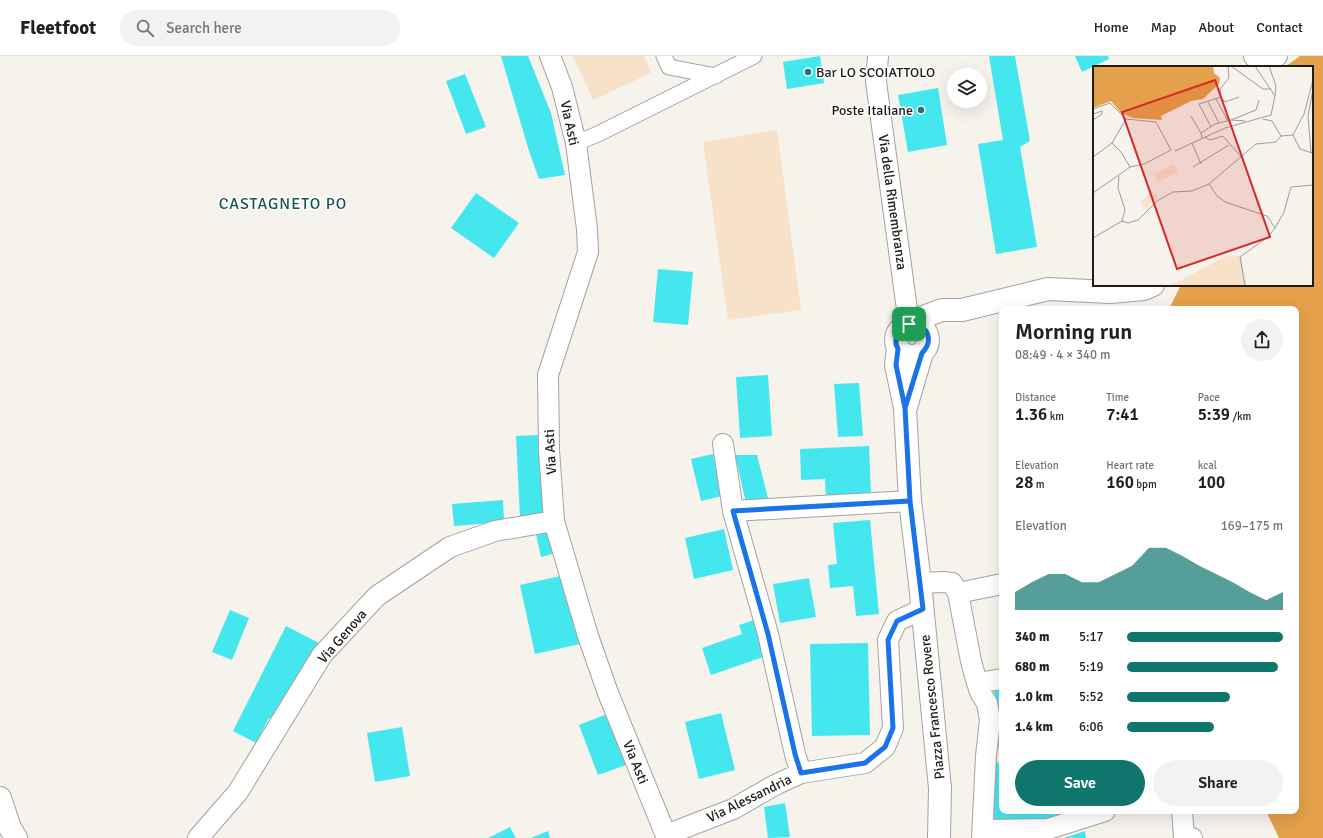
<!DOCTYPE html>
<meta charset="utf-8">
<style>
:root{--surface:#fff;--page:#f2f2f2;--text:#202124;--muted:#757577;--line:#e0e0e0;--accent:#0f766e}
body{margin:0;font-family:Signika,sans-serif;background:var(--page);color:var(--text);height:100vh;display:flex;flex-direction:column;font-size:15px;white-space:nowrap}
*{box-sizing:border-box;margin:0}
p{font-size:13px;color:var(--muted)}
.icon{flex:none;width:22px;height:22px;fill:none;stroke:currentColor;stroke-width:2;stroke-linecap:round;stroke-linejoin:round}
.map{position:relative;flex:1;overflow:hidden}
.panel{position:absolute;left:999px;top:250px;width:300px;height:508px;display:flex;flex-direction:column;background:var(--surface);border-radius:8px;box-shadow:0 4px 16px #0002}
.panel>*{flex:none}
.controls{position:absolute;left:947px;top:12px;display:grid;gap:8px}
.controls a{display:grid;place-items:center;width:40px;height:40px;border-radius:50%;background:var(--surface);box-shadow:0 4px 16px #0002;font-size:20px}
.pin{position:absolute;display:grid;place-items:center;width:34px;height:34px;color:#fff;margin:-17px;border-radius:8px;box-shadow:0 2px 6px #0006}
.round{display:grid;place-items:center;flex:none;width:42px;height:42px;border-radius:21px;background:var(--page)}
.overview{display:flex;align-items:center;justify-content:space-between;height:68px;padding:0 16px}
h1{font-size:22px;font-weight:600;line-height:30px}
.figures{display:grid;grid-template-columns:repeat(3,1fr);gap:6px;height:68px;padding:4px 16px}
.figures div{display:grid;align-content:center}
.figures b{font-size:17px;font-weight:600}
.figures small{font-size:11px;font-weight:400}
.figures p{font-size:11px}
.chart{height:112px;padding:8px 16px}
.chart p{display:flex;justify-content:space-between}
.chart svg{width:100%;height:72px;margin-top:4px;fill:var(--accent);opacity:.7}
.action{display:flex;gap:8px;margin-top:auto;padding:8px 16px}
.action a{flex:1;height:46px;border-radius:24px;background:var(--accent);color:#fff;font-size:16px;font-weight:600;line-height:46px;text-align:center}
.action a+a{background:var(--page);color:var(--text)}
ul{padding:0 16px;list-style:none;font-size:13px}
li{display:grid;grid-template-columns:64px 48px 1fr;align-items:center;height:30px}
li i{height:10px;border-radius:5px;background:var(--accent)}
header{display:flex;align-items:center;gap:24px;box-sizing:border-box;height:56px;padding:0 20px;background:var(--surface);border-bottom:1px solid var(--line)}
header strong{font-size:19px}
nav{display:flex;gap:22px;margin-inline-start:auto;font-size:14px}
.search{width:280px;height:36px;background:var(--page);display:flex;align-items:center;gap:10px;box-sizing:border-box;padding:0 14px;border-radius:22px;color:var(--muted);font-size:15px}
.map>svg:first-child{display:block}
.green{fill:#f7e1c9}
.forest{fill:#e4a04a}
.building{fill:#44e7ee}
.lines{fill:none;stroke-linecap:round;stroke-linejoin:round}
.pedestrian-casing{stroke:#a7a29e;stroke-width:17}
.minor-casing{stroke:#a7a29e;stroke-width:22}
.tertiary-casing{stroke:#a7a29e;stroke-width:24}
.pedestrian{stroke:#fff;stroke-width:15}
.minor{stroke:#fff;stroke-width:20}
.tertiary{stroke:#fff;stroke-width:22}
.route-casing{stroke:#fff;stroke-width:8}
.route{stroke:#1a73e8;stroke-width:5}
.poi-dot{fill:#267175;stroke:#fff;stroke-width:1.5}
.labels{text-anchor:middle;stroke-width:3;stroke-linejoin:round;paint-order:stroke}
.poi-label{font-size:14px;fill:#1d1c1a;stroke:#fff;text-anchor:start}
.street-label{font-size:14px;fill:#1d1c1a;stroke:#fff}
.quarter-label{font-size:16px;letter-spacing:1px;fill:#175456;stroke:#fff}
.inset-road{fill:none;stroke:#9f9c98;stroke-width:1}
.view{fill:#d62828;fill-opacity:0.15;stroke:#d62828;stroke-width:2}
.inset-edge{fill:none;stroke:#1d1c1a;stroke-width:2}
</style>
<header>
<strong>Fleetfoot</strong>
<div class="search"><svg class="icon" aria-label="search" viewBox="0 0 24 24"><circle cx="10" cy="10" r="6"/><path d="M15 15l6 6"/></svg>Search here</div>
<nav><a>Home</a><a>Map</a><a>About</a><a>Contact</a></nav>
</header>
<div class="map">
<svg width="1323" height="782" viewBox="0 0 1323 782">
<rect width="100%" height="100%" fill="#f6f2ec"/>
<!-- green -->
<path class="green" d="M 573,0 L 644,0 L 651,17 L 593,44 Z
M 777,74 L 801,254 L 728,264 L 703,86 Z"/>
<!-- forest -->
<path class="forest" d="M 1300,0 L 1323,0 L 1323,782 L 1279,782 L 1266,755 L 1296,755 L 1296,253 L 1169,253 L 1181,229 L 1312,229 L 1312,11 L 1285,11 Z"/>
<!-- building -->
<path class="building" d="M 501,0 L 528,0 L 551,57 L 565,119 L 539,123 L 529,95 Z
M 820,0 L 824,27 L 787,33 L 783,6 Z
M 989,0 L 1015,0 L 1030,85 L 1020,91 L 1037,191 L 996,198 L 978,88 L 1003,84 Z
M 1075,0 L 1108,0 L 1109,3 L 1082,16 Z
M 465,18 L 486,71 L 466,78 L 446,25 Z
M 938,32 L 947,89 L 908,96 L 898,39 Z
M 476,137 L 519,167 L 494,202 L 451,172 Z
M 658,213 L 693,216 L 688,269 L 653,266 Z
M 768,319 L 772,380 L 740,382 L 736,321 Z
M 859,327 L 863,380 L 838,381 L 834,328 Z
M 540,379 L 545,461 L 520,462 L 516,380 Z
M 869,390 L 871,440 L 826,442 L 825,423 L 801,424 L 800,393 Z
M 713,398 L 722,440 L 701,445 L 691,403 Z
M 735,399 L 757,399 L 769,446 L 746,447 Z
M 503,444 L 504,466 L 454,470 L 452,448 Z
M 870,464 L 879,558 L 856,560 L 853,530 L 830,532 L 828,509 L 837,508 L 833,467 Z
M 724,473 L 733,514 L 694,523 L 685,482 Z
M 552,475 L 556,497 L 541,501 L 536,478 Z
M 565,519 L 580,588 L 535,598 L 520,529 Z
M 809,522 L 816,561 L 780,567 L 773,528 Z
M 230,554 L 249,562 L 232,604 L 212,596 Z
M 754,564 L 766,600 L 711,619 L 702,592 L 742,578 L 739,569 Z
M 286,570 L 319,587 L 278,666 L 269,662 L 256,687 L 233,675 Z
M 868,587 L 870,679 L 812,680 L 810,588 Z
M 1002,634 L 1002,691 L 996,691 L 999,670 L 994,635 Z
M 721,657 L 735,714 L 699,723 L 685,666 Z
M 607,658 L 626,709 L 598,719 L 579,669 Z
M 402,671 L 410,720 L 375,726 L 367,677 Z
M 1002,706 L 1002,755 L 1091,755 L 1043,769 L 989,765 L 991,707 Z
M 785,747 L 790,781 L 768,782 L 764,751 Z
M 510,771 L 516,782 L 488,782 Z
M 548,775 L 550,782 L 531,782 Z
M 1085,775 L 1086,782 L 1064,782 Z"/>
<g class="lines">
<!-- pedestrian casing -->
<g class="pedestrian-casing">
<path id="pedestrian" d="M 664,0 L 669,11 L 716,20
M 576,87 L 598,78 L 754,0"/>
</g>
<!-- minor casing -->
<g class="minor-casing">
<path id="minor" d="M 550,0 L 562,31 L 576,87 L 587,173 L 588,196 L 548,319 L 549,394 L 554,465 L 588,580 L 608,637 L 667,782
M 878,0 L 876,26 L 909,268
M 1265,11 L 1277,0
M 723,388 L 733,455 L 768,578 L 795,698 L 801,717
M 733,455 L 910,445
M 920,527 L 943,526 L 952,527 L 958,537 L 971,605 L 977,627 L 981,638 L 987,647 L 990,664 L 986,700 L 982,782
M 958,537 L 1002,528
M 977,627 L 1002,623
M 1182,755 L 1184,781 L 1192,782
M 983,774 L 1048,773 L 1105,755
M 666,779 L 733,753 L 775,729 L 801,717 L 865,707 L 885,691 L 893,672 L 888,584 L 897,565 L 923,553
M 198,782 L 238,736 L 322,599 L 377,540 L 450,491 L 495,475 L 554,465"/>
</g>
<!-- tertiary casing -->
<g class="tertiary-casing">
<path id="tertiary" d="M 1255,0 L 1259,3 L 1262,11
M896 284a16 16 0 1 1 32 0a16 16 0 1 1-32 0Z
M 914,268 L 923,261 L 942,254 L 962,254 L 1048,233 L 1110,236 L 1144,233 L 1153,229
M 898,293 L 896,309 L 905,352 L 910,445 L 920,527 L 940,732 L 939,782
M 906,351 L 922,297
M 0,742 L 10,772 L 16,782"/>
</g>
<!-- pedestrian -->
<use href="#pedestrian" class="pedestrian"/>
<!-- minor -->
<use href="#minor" class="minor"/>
<!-- tertiary -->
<use href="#tertiary" class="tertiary"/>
</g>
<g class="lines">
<!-- route casing -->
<g class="route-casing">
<path id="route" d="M 909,268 L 900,273 L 896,283 L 896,288 L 898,293 L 896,309 L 905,352 L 910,445 L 733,455 L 768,578 L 795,698 L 801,717 L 865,707 L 885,691 L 893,672 L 888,584 L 897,565 L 923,553 L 910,445 L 905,352 L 922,297 C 935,284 927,267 909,268"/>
</g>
<!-- route -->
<use href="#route" class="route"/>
</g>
<!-- markers -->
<g class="poi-dot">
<circle cx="808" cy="16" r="4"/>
<circle cx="921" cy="54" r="4"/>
</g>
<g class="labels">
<!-- poi labels -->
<g class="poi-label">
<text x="816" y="21">Bar LO SCOIATTOLO</text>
<text x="913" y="59" text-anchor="end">Poste Italiane</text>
</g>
<!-- street labels -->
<g class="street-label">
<text transform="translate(570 67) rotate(78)" y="5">Via Asti</text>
<text transform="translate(893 146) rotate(82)" y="5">Via della Rimembranza</text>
<text transform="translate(550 396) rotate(-93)" y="5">Via Asti</text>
<text transform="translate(342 580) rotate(-49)" y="5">Via Genova</text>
<text transform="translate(932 651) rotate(-96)" y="5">Piazza Francesco Rovere</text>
<text transform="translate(636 706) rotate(68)" y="5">Via Asti</text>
<text transform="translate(749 742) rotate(-26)" y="5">Via Alessandria</text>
</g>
<!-- quarter labels -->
<g class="quarter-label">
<text x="283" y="153">CASTAGNETO PO</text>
</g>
</g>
<!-- overview -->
<g transform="translate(1093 10)">
<rect width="220" height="220" fill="#f6f2ec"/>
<path d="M 81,98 L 85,106 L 65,116 L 61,108 ZM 59,125 L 65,131 L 53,142 L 48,136 ZM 135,189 L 148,190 L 154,220 L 77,220 Z" fill="#f7e1c9"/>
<path d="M 0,0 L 120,0 L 121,7 L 127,12 L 126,18 L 110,33 L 98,35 L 68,50 L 69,54 L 40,52 L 28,47 L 18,35 L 0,42 Z" fill="#e4a04a"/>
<path class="inset-road" d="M 138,0 L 170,23 L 178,23M 176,0 L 183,20 L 182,30M 128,31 L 132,36 L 146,31M 123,33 L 135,55M 115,36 L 126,57M 0,43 L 17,37 L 33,53M 0,48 L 9,45 L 9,48 L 0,54M 98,50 L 108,67M 170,53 L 179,55 L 188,70 L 200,69M 138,54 L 163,44 L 166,34M 118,61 L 106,38 L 128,31 L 127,23 L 136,12 L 135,0M 200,69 L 211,48 L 220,14M 200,69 L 207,83 L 219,87M 112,71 L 117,74 L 130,70 L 149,92M 109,72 L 108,67 L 122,58 L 138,54 L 152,55M 19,77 L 28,86 L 37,101M 99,77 L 108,98M 82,85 L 132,62 L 178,49 L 182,30 L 162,0M 218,87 L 215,50 L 220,23M 0,91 L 19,77 L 33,53 L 63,56 L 78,84M 100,101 L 136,79M 26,110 L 25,122 L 32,144 L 29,155M 116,118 L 124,130 L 132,136 L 174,150 L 182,162M 0,127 L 37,101 L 51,98 L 78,84M 29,155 L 35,157 L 45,154 L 64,135 L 80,126 L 99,125 L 116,118 L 163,78 L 183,76 L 188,70M 0,172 L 29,155M 152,220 L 147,191 L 175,171 L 182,162 L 191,146 L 198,121 L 220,119"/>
<path class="view" d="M 122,14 L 177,171 L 84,203 L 29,46 Z"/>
<rect width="220" height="220" class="inset-edge"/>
</g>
</svg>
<div class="controls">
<a><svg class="icon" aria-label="layers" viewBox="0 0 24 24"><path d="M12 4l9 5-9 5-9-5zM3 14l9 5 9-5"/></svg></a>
</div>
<div class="pin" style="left:909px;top:268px;background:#1e9e55"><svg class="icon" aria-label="arrive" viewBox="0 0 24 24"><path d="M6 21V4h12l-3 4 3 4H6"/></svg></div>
<section class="panel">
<div class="overview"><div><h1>Morning run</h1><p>08:49 · 4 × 340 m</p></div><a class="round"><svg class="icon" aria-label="share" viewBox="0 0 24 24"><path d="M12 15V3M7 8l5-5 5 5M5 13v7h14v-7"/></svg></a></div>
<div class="figures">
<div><p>Distance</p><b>1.36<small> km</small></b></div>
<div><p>Time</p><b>7:41</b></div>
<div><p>Pace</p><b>5:39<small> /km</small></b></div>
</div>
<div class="figures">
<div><p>Elevation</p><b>28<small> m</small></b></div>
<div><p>Heart rate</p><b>160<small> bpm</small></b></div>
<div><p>kcal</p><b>100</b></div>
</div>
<div class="chart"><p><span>Elevation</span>169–175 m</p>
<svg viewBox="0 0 160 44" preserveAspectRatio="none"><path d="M0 44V33L10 27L20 22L30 22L40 27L50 27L60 22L70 17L80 6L90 6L100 11L110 17L120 22L130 27L140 33L150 38L160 33V44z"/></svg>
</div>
<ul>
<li><b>340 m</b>5:17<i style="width:100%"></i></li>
<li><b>680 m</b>5:19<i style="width:97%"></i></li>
<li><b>1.0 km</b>5:52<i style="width:66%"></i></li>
<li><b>1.4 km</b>6:06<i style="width:56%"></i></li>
</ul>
<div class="action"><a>Save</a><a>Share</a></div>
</section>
</div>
